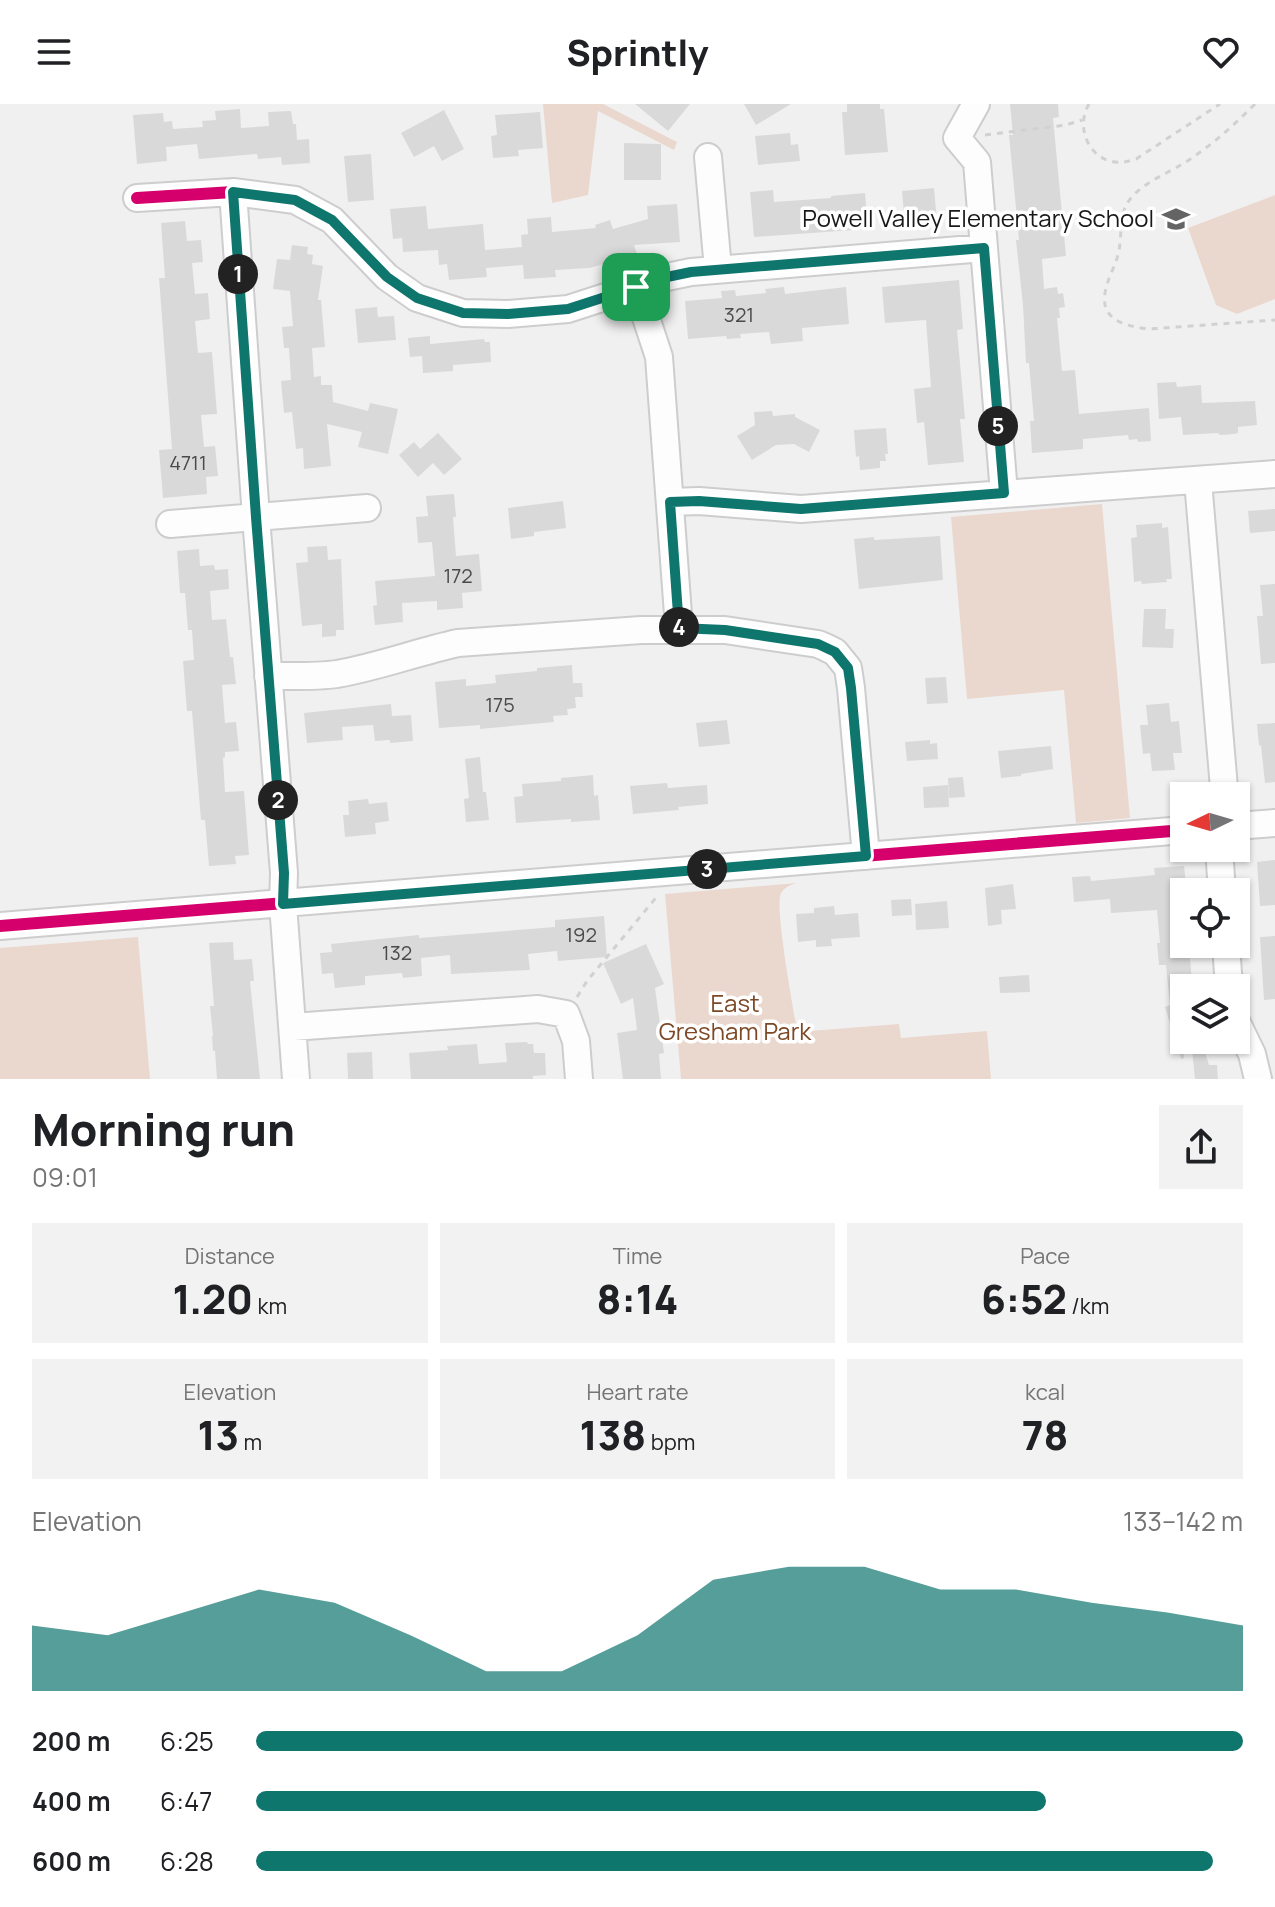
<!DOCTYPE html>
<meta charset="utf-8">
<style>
:root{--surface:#fff;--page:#f2f2f2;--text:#202124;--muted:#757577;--accent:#0f766e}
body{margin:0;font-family:Manrope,sans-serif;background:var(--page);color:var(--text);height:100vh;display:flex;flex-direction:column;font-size:30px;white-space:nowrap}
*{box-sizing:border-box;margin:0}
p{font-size:26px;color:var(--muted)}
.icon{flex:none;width:44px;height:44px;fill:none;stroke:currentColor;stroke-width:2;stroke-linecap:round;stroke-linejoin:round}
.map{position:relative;height:975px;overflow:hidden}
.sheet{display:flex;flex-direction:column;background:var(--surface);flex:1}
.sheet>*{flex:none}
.needle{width:52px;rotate:265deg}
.buttons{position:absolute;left:1170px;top:678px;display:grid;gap:16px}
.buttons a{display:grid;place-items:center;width:80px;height:80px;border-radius:0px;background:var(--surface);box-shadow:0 2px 6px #0004;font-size:40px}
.pin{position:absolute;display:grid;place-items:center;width:68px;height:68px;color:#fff;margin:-34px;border-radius:16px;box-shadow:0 4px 12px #0006}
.km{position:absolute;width:40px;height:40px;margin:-20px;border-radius:50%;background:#222;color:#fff;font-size:22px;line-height:40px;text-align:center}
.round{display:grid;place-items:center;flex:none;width:84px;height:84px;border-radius:0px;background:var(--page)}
.summary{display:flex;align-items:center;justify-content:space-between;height:136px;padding:0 32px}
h1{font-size:44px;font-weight:800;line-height:60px}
.metrics{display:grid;grid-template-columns:repeat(3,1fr);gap:12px;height:136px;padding:8px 32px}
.metrics div{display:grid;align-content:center;border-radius:0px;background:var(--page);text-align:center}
.metrics b{font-size:40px;font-weight:800}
.metrics small{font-size:22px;font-weight:400}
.metrics p{font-size:22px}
.chart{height:224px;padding:16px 32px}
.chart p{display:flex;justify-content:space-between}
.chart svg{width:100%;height:144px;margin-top:8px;fill:var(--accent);opacity:.7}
ul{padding:0 32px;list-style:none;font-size:26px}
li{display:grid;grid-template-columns:128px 96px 1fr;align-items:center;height:60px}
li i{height:20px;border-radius:10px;background:var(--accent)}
header{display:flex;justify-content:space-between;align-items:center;height:104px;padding:0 32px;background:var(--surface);font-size:36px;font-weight:800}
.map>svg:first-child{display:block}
.green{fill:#ead8ce}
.building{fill:#dad9da}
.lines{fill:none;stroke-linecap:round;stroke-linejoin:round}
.minor-casing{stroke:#cecdce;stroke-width:30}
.path{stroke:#d2d1d2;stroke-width:3;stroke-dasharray:6 6;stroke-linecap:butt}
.minor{stroke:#fdfdfd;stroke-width:26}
.cycleway-casing{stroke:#fff;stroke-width:17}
.cycleway{stroke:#d6006c;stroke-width:12}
.route-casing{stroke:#fff;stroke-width:16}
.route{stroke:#0f766e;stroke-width:10}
.labels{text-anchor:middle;stroke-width:7;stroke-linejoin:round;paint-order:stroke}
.number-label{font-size:20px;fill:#4b4a4a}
.poi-label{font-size:24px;fill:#191818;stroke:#fff;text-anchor:end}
.park-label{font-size:24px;fill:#7d4825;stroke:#fff}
</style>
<header><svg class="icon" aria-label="menu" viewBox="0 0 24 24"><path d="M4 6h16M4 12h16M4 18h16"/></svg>Sprintly<svg class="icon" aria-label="heart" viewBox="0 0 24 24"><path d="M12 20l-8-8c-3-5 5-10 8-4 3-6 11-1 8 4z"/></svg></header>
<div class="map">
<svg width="1275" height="975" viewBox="0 0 1275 975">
<rect width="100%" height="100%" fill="#f1f0f1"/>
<!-- green -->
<path class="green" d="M 543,0 L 603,0 L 677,38 L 674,46 L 598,7 L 588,91 L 552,99 Z
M 1275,91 L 1275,195 L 1237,210 L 1216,201 L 1188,124 Z
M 1102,400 L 1130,714 L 1076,719 L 1064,586 L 967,595 L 951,413 Z
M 797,779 C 790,781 785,783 781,789 C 774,803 794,907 797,928 L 899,920 L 901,934 L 987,927 L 991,975 L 681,975 L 665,790 Z
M 138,833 L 150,975 L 0,975 L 0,844 Z"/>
<!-- building -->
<path class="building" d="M 635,0 L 690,0 L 668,27 Z
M 744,0 L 791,0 L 756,21 Z
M 847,0 L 880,0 L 880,5 L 884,5 L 888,48 L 845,51 L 842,8 L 847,8 Z
M 1010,0 L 1058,0 L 1059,13 L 1053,14 L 1066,152 L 1042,155 L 1044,185 L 1057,183 L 1058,190 L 1063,189 L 1065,203 L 1059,204 L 1060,214 L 1057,214 L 1062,267 L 1075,266 L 1079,310 L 1149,304 L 1151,337 L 1138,338 L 1137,335 L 1129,336 L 1128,331 L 1083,335 L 1083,345 L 1032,349 L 1030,317 L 1034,317 L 1029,259 L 1026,259 L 1023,201 L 1016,136 L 1019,136 L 1009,31 L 1013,31 Z
M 240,5 L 241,24 L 269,22 L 268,8 L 291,7 L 293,20 L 296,20 L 297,36 L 309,35 L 310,59 L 282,61 L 281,53 L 258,55 L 257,50 L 199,55 L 197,40 L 166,43 L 167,57 L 137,60 L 133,11 L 163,9 L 164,18 L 172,17 L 173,25 L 203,23 L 202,17 L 216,16 L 215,7 Z
M 444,6 L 464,45 L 442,57 L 434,42 L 414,53 L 401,29 Z
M 540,8 L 543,44 L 518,46 L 519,52 L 493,54 L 491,32 L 497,31 L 495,11 Z
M 790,29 L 791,41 L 798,40 L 800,57 L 758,61 L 755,32 Z
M 624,39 L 661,40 L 661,76 L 624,76 Z
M 371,50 L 374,96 L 348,98 L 344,52 Z
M 934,84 L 937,118 L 905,121 L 902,87 Z
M 773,86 L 774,98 L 831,94 L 831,92 L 865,89 L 868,125 L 754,133 L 750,88 Z
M 677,100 L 680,138 L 634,141 L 637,150 L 590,164 L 555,166 L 556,173 L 524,175 L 523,161 L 486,164 L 487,173 L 449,176 L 447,160 L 439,161 L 438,146 L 403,148 L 402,134 L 393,135 L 390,105 L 426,102 L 428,125 L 483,120 L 485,146 L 522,143 L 521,131 L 528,130 L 527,115 L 551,113 L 552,128 L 596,124 L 595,121 L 610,116 L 613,125 L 648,115 L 647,102 Z
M 185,117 L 187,137 L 201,136 L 203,158 L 192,159 L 195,190 L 208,189 L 210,215 L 195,217 L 198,249 L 212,248 L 217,310 L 201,311 L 204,343 L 215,342 L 218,372 L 206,373 L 207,390 L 163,394 L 159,346 L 172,345 L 159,174 L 165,174 L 161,119 Z
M 292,141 L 308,143 L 307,150 L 313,151 L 312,160 L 323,162 L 318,196 L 321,196 L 325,243 L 312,244 L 314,273 L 321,272 L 321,281 L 332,281 L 333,298 L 368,307 L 370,299 L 398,305 L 388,350 L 358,343 L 362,328 L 327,320 L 331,362 L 304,365 L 303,344 L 296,345 L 292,308 L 284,309 L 281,277 L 291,276 L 289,244 L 284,244 L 282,223 L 293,222 L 290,187 L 273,185 L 277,155 L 290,156 Z
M 959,176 L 963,225 L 957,226 L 965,315 L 960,315 L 964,358 L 928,361 L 924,318 L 917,319 L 914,285 L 931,283 L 926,216 L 885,219 L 882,183 Z
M 784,183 L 785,190 L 846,183 L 849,220 L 802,224 L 803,237 L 771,240 L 769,228 L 740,230 L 741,234 L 727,235 L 726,232 L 688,235 L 685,197 L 722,194 L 721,187 L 735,186 L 736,192 L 766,189 L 765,185 Z
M 377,203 L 378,213 L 394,212 L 396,236 L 358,239 L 355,205 Z
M 430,232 L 430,240 L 484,235 L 485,238 L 490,238 L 491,258 L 453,261 L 453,267 L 423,269 L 422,252 L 410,253 L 408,234 Z
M 1176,278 L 1177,283 L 1201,281 L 1202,299 L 1255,297 L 1257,321 L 1238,323 L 1238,329 L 1234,330 L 1220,331 L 1218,329 L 1183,331 L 1181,313 L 1159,315 L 1157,279 Z
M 772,307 L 773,312 L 795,310 L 795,313 L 820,326 L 809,348 L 794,340 L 776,341 L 752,356 L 737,332 L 755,321 L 754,308 Z
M 886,324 L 888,350 L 885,350 L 886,357 L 880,357 L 880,364 L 860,366 L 859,352 L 856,353 L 854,326 Z
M 438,329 L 462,355 L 444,371 L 433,359 L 418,373 L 399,351 L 414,338 L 420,345 Z
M 454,390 L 456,413 L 453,413 L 456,452 L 479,450 L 482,487 L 462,489 L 463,504 L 437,506 L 437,497 L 402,499 L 403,518 L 375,521 L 373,502 L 377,501 L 375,477 L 435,472 L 432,438 L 418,439 L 416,413 L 428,412 L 426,392 Z
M 563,397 L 566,424 L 534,428 L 534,432 L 511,435 L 508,404 Z
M 1275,405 L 1275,427 L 1250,429 L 1248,407 Z
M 1162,419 L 1162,424 L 1168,423 L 1172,475 L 1166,475 L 1167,478 L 1142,480 L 1141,477 L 1134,478 L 1131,434 L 1137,433 L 1136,421 Z
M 940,432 L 943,476 L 859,485 L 854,435 L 874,433 L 874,436 Z
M 327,442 L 328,456 L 341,455 L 344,526 L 336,526 L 336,532 L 322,533 L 322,520 L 302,522 L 296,459 L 308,458 L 307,443 Z
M 199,445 L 200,462 L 214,461 L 215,466 L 228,465 L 229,485 L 210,487 L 212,516 L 226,515 L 230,553 L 233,553 L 236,580 L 222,581 L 225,619 L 236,618 L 239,647 L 225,648 L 225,653 L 223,654 L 225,688 L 244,687 L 249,751 L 235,752 L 236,760 L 209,762 L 205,716 L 201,716 L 192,607 L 187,607 L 183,557 L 194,556 L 192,526 L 188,526 L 185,489 L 180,489 L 177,447 Z
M 1275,480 L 1275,559 L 1261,560 L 1257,512 L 1263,512 L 1260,481 Z
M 1144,505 L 1166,505 L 1165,525 L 1174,525 L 1173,544 L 1142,543 Z
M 572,561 L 573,579 L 582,579 L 583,593 L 575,593 L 576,604 L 567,605 L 568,611 L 553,612 L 554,618 L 480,625 L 480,621 L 439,624 L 435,578 L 466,575 L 466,582 L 496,579 L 495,571 L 537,567 L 537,564 Z
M 946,573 L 948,599 L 927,600 L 925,574 Z
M 1169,599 L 1171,618 L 1179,617 L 1182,649 L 1173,649 L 1175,666 L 1152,667 L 1150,649 L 1143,650 L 1140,621 L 1148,621 L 1146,601 Z
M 391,600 L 392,612 L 411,611 L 413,637 L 390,639 L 390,636 L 375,637 L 373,621 L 342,623 L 343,636 L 307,639 L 304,609 Z
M 727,616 L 730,640 L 699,643 L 696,619 Z
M 1275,619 L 1275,678 L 1265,679 L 1261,641 L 1259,642 L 1257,620 Z
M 930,636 L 930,640 L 937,639 L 938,655 L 907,657 L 905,638 Z
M 1051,642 L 1053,665 L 1021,670 L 1021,672 L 1001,674 L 998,647 Z
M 480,653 L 483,688 L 486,688 L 489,716 L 466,718 L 464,695 L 469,694 L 465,655 Z
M 593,671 L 594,692 L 598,691 L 600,716 L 571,718 L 571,715 L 516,719 L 514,693 L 523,692 L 522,680 L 561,677 L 561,674 Z
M 963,673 L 965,693 L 949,694 L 948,674 Z
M 667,679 L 668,684 L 707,681 L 708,700 L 678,703 L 679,706 L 633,710 L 630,682 Z
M 948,681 L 949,703 L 924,704 L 923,683 Z
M 368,695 L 369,700 L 387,698 L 389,717 L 375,719 L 376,730 L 345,733 L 343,711 L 349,711 L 348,697 Z
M 1275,756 L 1275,801 L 1260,802 L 1257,758 Z
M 1184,762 L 1186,780 L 1184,781 L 1184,840 L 1189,840 L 1192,879 L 1184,879 L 1184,954 L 1181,955 L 1165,903 L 1170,901 L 1166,861 L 1159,861 L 1157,839 L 1160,839 L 1157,806 L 1111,809 L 1110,795 L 1074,798 L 1072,773 L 1090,772 L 1091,777 L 1155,771 L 1154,764 Z
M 1013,780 L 1016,805 L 1001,806 L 1002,820 L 988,822 L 985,784 Z
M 911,795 L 912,811 L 892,812 L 891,796 Z
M 947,797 L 949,824 L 916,826 L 915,800 Z
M 834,802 L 835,811 L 858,809 L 860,833 L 831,835 L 832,842 L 816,843 L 816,836 L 798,838 L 796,810 L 814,809 L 814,804 Z
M 604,812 L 607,853 L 558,857 L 557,847 L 528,850 L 530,866 L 451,870 L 450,851 L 421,854 L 422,872 L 403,874 L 402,869 L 365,872 L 365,881 L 335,884 L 333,869 L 322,870 L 320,849 L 332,848 L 331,840 L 419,831 L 419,834 L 555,823 L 555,816 Z
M 1275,832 L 1275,895 L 1264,896 L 1260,833 Z
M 233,838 L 234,856 L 252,855 L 254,877 L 250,877 L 260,975 L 217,975 L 215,947 L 213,947 L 212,932 L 213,932 L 210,902 L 214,902 L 209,839 Z
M 646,840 L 664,880 L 655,884 L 664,949 L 659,950 L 661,975 L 623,975 L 617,929 L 637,926 L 633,894 L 621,900 L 603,859 Z
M 1029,871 L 1030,888 L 1000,889 L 999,873 Z
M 1191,936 L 1201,936 L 1209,961 L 1217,961 L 1218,975 L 1195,975 Z
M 527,938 L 528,940 L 533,940 L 534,949 L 545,949 L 546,971 L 533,972 L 533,975 L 411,975 L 409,949 L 448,946 L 447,942 L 477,940 L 479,960 L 507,958 L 505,939 Z
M 372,948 L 373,975 L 348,975 L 347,949 Z"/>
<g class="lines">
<!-- minor casing -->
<g class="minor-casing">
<path id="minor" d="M 976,0 L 957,34 L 977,58 L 1004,389
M 708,53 L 718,165
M 233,88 L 256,413 L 284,769 L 283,800 L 296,975
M 137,94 L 233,88 L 295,96 L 332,116 L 387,173 L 417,194 L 463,209 L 508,210 L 568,205 L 667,173 L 691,168 L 984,144
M 636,183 L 659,253 L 679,524
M 1198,377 L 1224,684 L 1223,692
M 670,398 L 699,397 L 801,405 L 1275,370
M 170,420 L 367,404
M 268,572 C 291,572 315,573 337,570 C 378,563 417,548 458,539 L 641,526 L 725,526 L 818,540 L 825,543 L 835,548 L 848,564 L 851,584 L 866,752
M 1236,722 L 1275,719
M 1219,744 L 1222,788
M 0,822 L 1184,726
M 1226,840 L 1229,884
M 1236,917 L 1252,950 L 1258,975
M 293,923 L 538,905 L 566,910 L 576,937 L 579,975"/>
</g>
<!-- path -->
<path class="path" d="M 1089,0 C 1074,25 1091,61 1123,58 C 1127,58 1131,56 1136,55 L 1220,0
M 1255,0 C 1233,22 1210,43 1184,59 C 1165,71 1141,79 1128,98 C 1119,112 1122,131 1119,146 C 1117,159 1110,169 1107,181 C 1096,215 1123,222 1149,225 L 1275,216
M 985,31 L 1066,21 L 1082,16
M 577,893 L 587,877 L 659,790"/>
<!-- minor -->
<use href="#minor" class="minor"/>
<!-- cycleway casing -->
<g class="cycleway-casing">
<path id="cycleway" d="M 137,94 L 233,88 L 295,96 L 332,116 L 387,173 L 417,194 L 463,209 L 508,210 L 568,205 L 667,173 L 691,168 L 984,144
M 0,822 L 1184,726"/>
</g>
<!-- cycleway -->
<use href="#cycleway" class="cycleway"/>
</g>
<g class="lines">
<!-- route casing -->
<g class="route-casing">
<path id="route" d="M 233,88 L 295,96 L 332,116 L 387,173 L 417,194 L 463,209 L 508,210 L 568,205 L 667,173 L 691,168 L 984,144 L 1004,389 L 801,405 L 699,397 L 670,398 L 679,524 L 725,526 L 818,540 L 835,548 L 848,564 L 851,584 L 866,752 L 283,800 L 284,769 L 256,413 Z"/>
</g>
<!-- route -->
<use href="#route" class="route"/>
</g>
<!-- icons -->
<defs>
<g id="school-bare" transform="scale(2.16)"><path d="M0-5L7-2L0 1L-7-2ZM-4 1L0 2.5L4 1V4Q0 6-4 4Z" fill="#656464" stroke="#fff" stroke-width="2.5" paint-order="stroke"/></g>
</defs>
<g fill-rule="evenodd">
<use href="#school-bare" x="1176" y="115"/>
</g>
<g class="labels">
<!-- number labels -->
<g class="number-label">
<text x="739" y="218">321</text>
<text x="188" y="366">4711</text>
<text x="458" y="479">172</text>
<text x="500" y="608">175</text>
<text x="581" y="838">192</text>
<text x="397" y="856">132</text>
</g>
<!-- poi labels -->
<g class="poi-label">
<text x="1154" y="123">Powell Valley Elementary School</text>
</g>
<!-- park labels -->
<g class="park-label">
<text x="735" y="908">East<tspan x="735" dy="28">Gresham Park</tspan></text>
</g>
</g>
</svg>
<div class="buttons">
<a><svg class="needle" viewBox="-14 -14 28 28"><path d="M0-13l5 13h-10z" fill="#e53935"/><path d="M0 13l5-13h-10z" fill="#757577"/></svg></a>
<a><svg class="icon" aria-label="locate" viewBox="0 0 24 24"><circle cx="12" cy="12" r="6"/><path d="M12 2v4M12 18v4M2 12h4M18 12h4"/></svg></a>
<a><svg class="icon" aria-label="layers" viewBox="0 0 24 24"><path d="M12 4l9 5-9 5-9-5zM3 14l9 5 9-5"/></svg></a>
</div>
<div class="pin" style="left:636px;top:183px;background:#1e9e55"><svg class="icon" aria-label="arrive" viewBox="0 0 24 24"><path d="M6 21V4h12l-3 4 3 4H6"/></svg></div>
<b class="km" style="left:238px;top:170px">1</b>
<b class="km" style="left:278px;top:696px">2</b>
<b class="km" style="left:707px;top:765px">3</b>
<b class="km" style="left:679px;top:523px">4</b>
<b class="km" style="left:998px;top:322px">5</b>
</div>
<section class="sheet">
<div class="summary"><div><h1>Morning run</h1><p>09:01</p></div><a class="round"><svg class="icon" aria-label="share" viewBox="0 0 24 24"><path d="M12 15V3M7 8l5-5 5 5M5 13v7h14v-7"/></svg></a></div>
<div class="metrics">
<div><p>Distance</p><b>1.20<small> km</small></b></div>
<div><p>Time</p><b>8:14</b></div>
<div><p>Pace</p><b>6:52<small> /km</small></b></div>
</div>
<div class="metrics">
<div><p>Elevation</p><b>13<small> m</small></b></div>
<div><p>Heart rate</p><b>138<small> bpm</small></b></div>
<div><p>kcal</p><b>78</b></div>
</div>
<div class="chart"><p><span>Elevation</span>133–142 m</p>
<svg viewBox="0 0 160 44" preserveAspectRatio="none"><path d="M0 44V24L10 27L20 20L30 13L40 17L50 27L60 38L70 38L80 27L90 10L100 6L110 6L120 13L130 13L140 17L150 20L160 24V44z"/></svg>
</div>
<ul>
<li><b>200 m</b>6:25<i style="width:100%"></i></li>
<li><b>400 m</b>6:47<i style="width:80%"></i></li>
<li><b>600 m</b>6:28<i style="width:97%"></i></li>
</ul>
</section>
